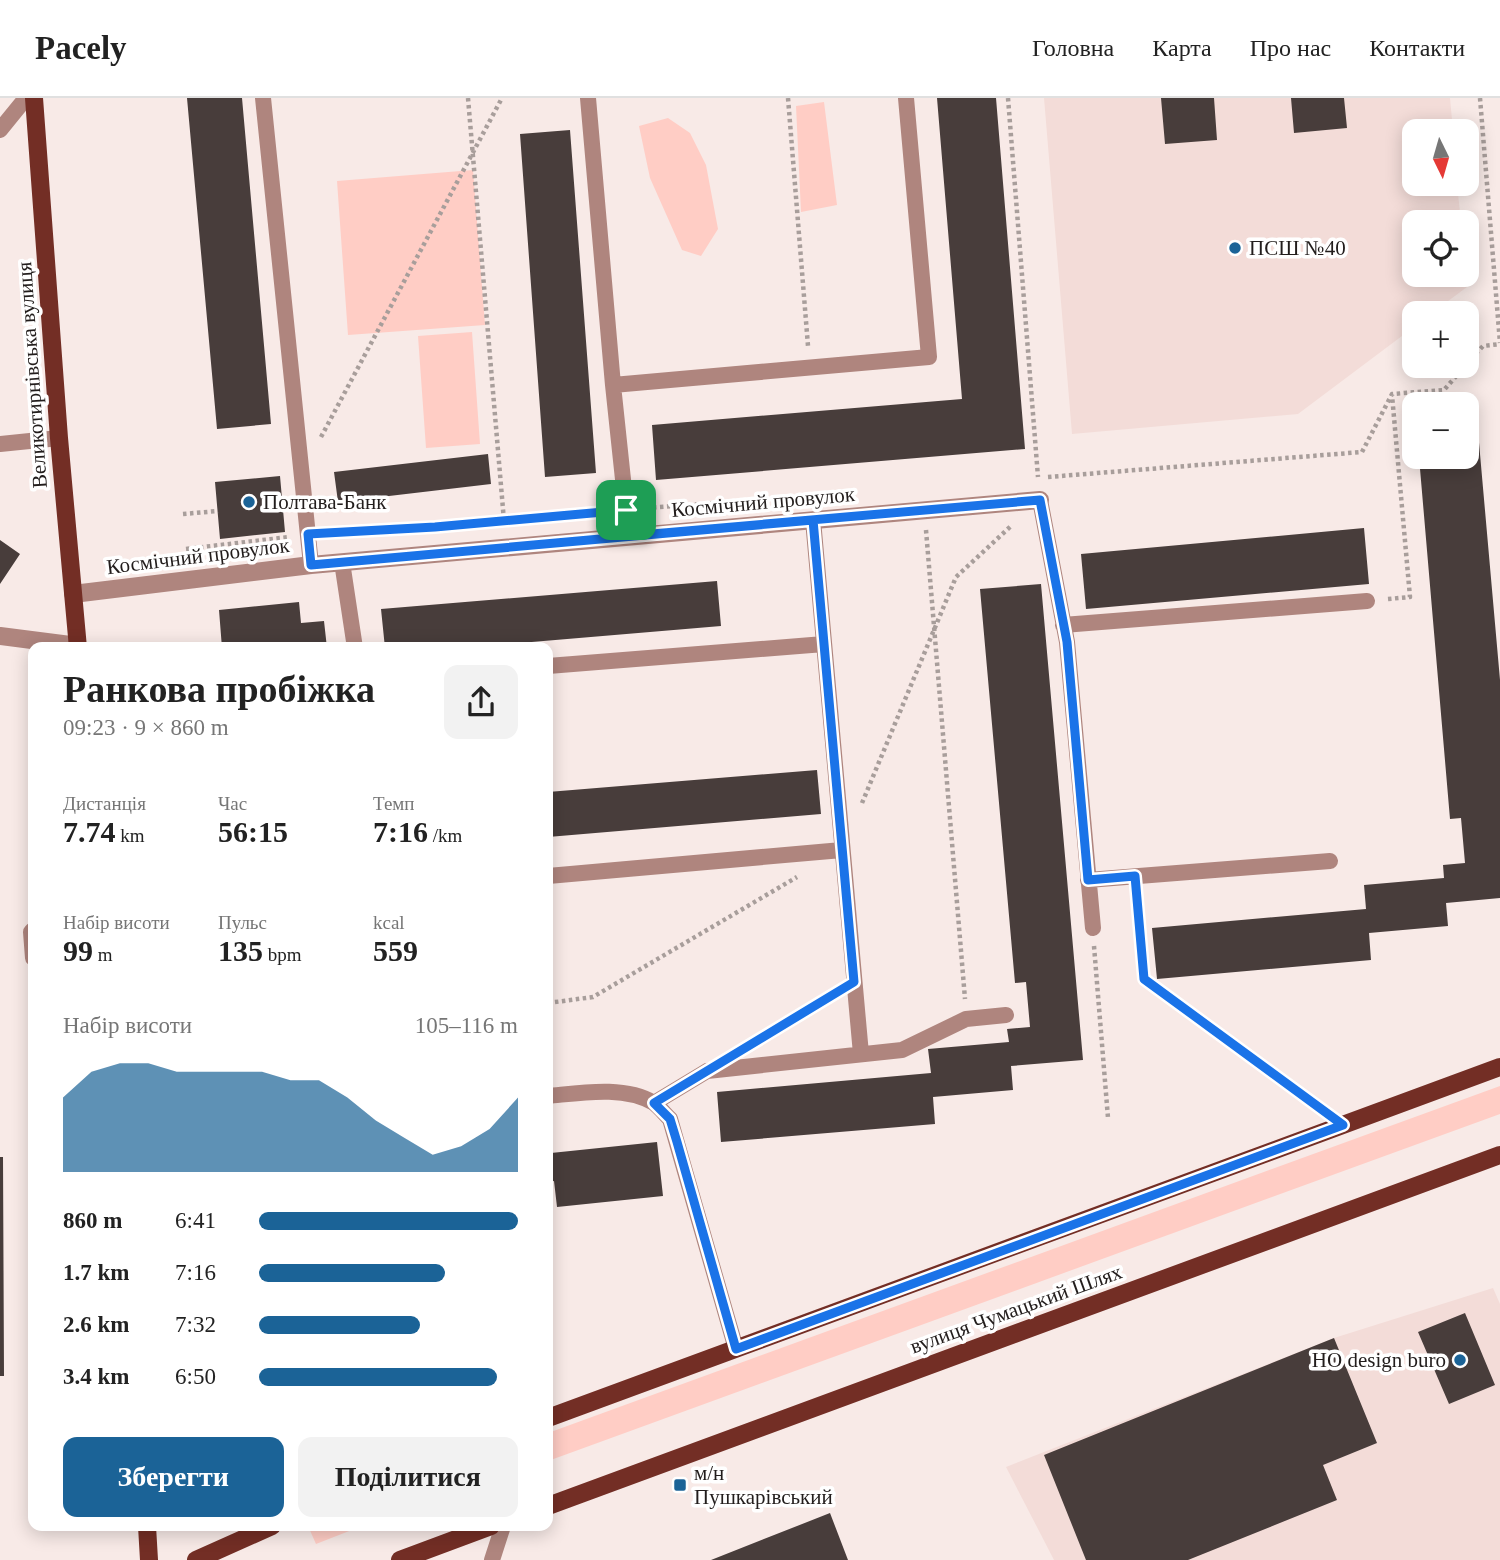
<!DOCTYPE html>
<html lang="uk">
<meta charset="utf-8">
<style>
:root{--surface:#fff;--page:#f2f2f2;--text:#222;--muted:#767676;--line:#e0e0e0;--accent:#1b6397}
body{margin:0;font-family:"Times New Roman",serif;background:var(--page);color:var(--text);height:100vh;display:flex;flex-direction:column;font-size:26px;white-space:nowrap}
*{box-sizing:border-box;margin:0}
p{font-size:23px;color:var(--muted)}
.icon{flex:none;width:38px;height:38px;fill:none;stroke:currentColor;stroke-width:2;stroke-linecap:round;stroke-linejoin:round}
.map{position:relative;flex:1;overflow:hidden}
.sheet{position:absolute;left:28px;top:544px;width:525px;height:889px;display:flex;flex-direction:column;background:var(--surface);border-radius:14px;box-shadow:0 4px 18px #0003}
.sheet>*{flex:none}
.needle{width:46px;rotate:175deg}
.fabs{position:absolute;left:1402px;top:21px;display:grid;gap:14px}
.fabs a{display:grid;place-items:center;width:77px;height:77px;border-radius:14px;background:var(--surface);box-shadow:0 4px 18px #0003;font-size:35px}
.pin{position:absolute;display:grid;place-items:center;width:60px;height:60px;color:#fff;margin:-30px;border-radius:14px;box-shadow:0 4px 10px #0006}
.round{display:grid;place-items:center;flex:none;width:74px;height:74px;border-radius:14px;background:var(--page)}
.head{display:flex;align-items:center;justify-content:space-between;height:119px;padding:0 35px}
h1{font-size:38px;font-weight:700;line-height:52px}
.figures{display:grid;grid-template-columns:repeat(3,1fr);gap:10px;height:119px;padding:7px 35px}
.figures div{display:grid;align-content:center}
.figures b{font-size:30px;font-weight:700}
.figures small{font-size:19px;font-weight:400}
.figures p{font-size:19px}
.chart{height:196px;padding:14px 35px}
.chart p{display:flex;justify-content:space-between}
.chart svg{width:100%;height:126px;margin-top:7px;fill:var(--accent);opacity:.7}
.primary-button{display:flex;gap:14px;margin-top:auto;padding:14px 35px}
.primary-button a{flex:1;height:80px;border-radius:14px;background:var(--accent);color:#fff;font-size:28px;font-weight:700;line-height:80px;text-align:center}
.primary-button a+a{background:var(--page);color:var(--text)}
ul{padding:0 35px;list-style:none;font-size:23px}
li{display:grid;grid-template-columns:112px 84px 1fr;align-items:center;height:52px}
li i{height:18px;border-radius:9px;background:var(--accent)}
header{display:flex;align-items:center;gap:42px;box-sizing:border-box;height:98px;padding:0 35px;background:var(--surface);border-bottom:2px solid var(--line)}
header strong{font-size:33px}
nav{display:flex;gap:38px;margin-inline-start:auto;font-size:24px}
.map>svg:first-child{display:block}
.built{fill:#f3dcd8}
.green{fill:#ffcdc5}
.building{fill:#483d3b}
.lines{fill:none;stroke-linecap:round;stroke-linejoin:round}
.path{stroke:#a89e9b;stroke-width:4.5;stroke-dasharray:3.5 3.5;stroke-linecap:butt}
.service{stroke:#af857e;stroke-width:16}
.minor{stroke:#af857e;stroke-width:18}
.primary{stroke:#732e25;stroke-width:18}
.route-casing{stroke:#fff;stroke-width:14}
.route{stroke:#1a73e8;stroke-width:9}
.poi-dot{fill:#1b6397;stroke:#fff;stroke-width:2.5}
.labels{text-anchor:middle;stroke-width:7;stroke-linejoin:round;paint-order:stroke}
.poi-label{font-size:21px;fill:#221d1c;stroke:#fff;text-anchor:start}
.street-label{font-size:21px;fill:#221d1c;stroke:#fff}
</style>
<header>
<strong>Pacely</strong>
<nav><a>Головна</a><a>Карта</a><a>Про нас</a><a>Контакти</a></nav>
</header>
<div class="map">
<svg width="1500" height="1462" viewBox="0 0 1500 1462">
<rect width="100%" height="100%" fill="#f8eae7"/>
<!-- built -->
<path class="built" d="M 1044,0 L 1450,0 L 1453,33 L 1414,33 L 1414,86 L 1457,86 L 1461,124 L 1414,124 L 1414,177 L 1465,177 L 1467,189 L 1432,215 L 1414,215 L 1414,229 L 1298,316 L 1072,336 Z
M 1493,1190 L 1500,1206 L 1500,1462 L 1054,1462 L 1006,1369 L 1334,1240 Z"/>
<!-- green -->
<path class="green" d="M 824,4 L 837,107 L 801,114 L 796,8 Z
M 668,20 L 690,35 L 706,67 L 718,131 L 701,158 L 682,152 L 650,80 L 639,28 Z
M 473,72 L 485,227 L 348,237 L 337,83 Z
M 472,234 L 480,346 L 426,350 L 418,238 Z
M 1500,988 L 1500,1016 L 548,1363 L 548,1335 Z
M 308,1428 L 362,1428 L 316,1446 Z"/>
<!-- building -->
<path class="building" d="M 187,0 L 242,0 L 271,326 L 217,331 Z
M 937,0 L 996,0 L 1025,351 L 656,382 L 652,327 L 962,301 Z
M 1161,0 L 1214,0 L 1217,42 L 1165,46 Z
M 1291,0 L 1344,0 L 1347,30 L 1294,35 Z
M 570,32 L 596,375 L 545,379 L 520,36 Z
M 1477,322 L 1500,582 L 1500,800 L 1446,805 L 1448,828 L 1369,835 L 1371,862 L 1157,881 L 1152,830 L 1366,811 L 1364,787 L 1444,780 L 1443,767 L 1465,765 L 1461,720 L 1450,721 L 1419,359 L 1466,359 L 1466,323 Z
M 488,356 L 491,386 L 338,404 L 334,374 Z
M 280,378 L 285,434 L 220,441 L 215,384 Z
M 1364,430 L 1369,486 L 1086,511 L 1081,456 Z
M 0,442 L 20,456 L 0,486 Z
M 717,483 L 721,528 L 462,550 L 385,550 L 381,511 Z
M 1041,486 L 1083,962 L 1011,968 L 1013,992 L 933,999 L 935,1026 L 721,1044 L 717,994 L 931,975 L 928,951 L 1009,944 L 1007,931 L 1030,929 L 1026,884 L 1015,885 L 980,491 Z
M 299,504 L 301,525 L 324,523 L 327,550 L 222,550 L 219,512 Z
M 817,672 L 821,716 L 548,739 L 548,694 Z
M 548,1042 L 551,1055 L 657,1044 L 663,1098 L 557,1109 L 554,1083 L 548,1084 Z
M 0,1059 L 3,1059 L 4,1278 L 0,1278 Z
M 1465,1215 L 1495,1287 L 1449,1306 L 1418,1234 Z
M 1334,1240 L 1377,1345 L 1323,1367 L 1337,1402 L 1188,1462 L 1086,1462 L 1044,1357 Z
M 830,1415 L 848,1462 L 711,1462 Z"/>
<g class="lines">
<!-- path -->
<path class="path" d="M 468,0 L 504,423
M 788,0 L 808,248
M 1008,0 L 1038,379
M 1480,0 L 1500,245
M 1466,266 L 1483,248 L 1500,246
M 321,339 L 502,0
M 1048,379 L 1362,354 L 1392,296 L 1444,292 L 1465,268
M 646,410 L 732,404
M 183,416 L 218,413
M 926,432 L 965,901
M 329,435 L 435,429 L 606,414
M 186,451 L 289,439
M 1388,501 L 1410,499 L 1392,297
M 862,705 L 956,479 L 1011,428
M 1137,800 L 1144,881 L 1323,1012
M 1094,848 L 1108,1020
M 548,905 L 593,899 L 797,779
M 753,945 L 836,896"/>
<!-- service -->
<path class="service" d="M 263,0 L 311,467
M 588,0 L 613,287
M 0,32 L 26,0
M 0,346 L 59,340
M 1040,402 L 1067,544 L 1093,830
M 813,422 L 861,956
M 629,438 L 613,287 L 929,259 L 906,0
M 342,464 L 355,550
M 1063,527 L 1367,503
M 548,568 L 824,546
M 548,778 L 842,752
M 1088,782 L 1330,763
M 33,832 L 31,834 L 33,860
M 548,998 C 580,995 624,987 654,1005 C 659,1009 665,1016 670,1021 L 736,1251
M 654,1005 L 707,973 L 902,952 L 966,921 L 1006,917
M 492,1462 L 503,1428"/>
<!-- minor -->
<path class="minor" d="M 73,496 L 311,467 L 1040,402
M 0,538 L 78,548"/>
<!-- primary -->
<path class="primary" d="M 34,0 L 59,340 L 78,550
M 548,1320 L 1500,969
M 548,1408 L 1500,1057
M 147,1428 L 149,1462
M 196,1462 L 272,1428
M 400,1462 L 491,1428"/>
</g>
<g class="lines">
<!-- route casing -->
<g class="route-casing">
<path id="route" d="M 626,412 L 435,429 L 308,436 L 311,467 L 813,422 L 854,884 L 654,1005 L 670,1021 L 677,1044 L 736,1251 L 1343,1027 L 1144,881 L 1135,778 L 1088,782 L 1067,544 L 1040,402 L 629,438 L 626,412"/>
</g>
<!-- route -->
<use href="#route" class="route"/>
</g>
<!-- markers -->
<g class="poi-dot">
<circle cx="1235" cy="150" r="7"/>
<circle cx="249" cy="404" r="7"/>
<circle cx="1460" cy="1262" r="7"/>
<rect x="673" y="1380" width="14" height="14" rx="3.5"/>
</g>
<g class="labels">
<!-- poi labels -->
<g class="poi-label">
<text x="1249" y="157">ПСШ №40</text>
<text x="263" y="411">Полтава-Банк</text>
<text x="1446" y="1269" text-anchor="end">HO design buro</text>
<text x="694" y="1382">м/н<tspan x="694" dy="24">Пушкарівський</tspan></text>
</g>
<!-- street labels -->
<g class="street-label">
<text transform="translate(32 277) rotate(-94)" y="7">Великотирнівська вулиця</text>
<text transform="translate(763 404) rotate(-5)" y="7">Космічний провулок</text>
<text transform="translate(198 458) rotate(-7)" y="7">Космічний провулок</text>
<text transform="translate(1016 1211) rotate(-20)" y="7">вулиця Чумацький Шлях</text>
</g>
</g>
</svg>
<div class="fabs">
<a><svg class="needle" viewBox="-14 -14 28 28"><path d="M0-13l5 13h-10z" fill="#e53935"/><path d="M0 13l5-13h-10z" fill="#767676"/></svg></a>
<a><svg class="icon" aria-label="locate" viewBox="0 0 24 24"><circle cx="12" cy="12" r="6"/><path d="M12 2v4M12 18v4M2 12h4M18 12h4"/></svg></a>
<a>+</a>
<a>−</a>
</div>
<div class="pin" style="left:626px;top:412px;background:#1e9e55"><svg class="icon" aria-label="arrive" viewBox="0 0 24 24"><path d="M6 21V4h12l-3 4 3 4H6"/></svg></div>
<section class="sheet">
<div class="head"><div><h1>Ранкова пробіжка</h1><p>09:23 · 9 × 860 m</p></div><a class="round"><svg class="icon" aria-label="share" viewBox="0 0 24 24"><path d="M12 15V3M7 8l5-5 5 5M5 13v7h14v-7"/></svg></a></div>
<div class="figures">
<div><p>Дистанція</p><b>7.74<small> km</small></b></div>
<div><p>Час</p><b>56:15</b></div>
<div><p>Темп</p><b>7:16<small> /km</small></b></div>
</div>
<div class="figures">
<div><p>Набір висоти</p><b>99<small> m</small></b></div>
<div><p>Пульс</p><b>135<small> bpm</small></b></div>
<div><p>kcal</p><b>559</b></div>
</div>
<div class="chart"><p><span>Набір висоти</span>105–116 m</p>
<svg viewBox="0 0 160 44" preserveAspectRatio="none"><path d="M0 44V18L10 9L20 6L30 6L40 9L50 9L60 9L70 9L80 12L90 12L100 18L110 26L120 32L130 38L140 35L150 29L160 18V44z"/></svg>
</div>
<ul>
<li><b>860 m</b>6:41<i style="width:100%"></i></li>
<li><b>1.7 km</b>7:16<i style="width:72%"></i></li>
<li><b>2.6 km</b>7:32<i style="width:62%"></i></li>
<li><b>3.4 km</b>6:50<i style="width:92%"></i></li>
</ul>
<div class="primary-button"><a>Зберегти</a><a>Поділитися</a></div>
</section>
</div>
